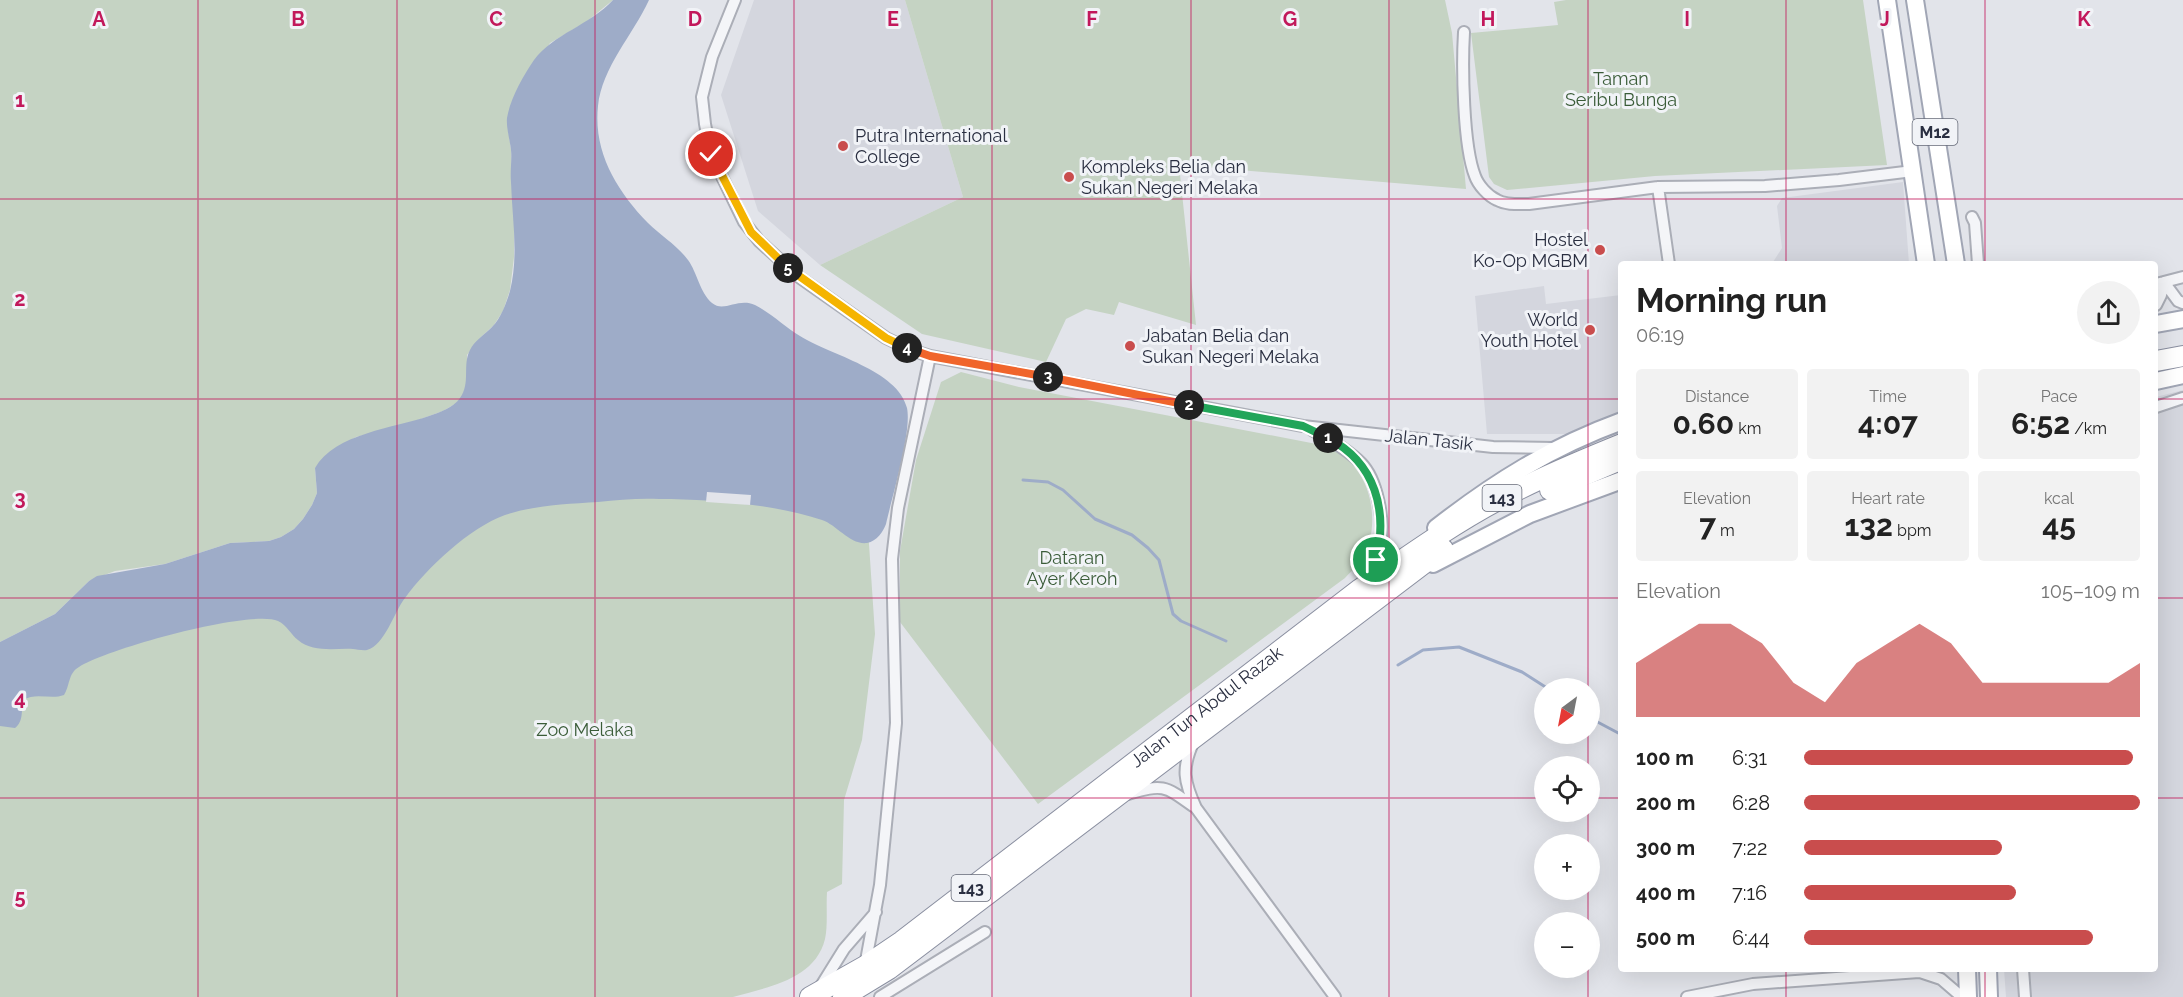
<!DOCTYPE html>
<meta charset="utf-8">
<style>
:root{--surface:#fff;--page:#f2f2f2;--text:#222;--muted:#767676;--accent:#c94d4d}
body{margin:0;font-family:Raleway,sans-serif;background:var(--page);color:var(--text);height:100vh;display:flex;flex-direction:column;font-size:22px;white-space:nowrap}
*{box-sizing:border-box;margin:0}
p{font-size:20px;color:var(--muted)}
.icon{flex:none;width:33px;height:33px;fill:none;stroke:currentColor;stroke-width:2;stroke-linecap:round;stroke-linejoin:round}
.map{position:relative;flex:1;overflow:hidden}
.details{position:absolute;left:1618px;top:261px;width:540px;height:711px;display:flex;flex-direction:column;background:var(--surface);border-radius:6px;box-shadow:0 6px 24px #0002}
.details>*{flex:none}
.needle{width:39px;rotate:212deg}
.fabs{position:absolute;left:1534px;top:678px;display:grid;gap:12px}
.fabs a{display:grid;place-items:center;width:66px;height:66px;border-radius:50%;background:var(--surface);box-shadow:0 6px 24px #0002;font-size:30px}
.pin{position:absolute;display:grid;place-items:center;width:51px;height:51px;color:#fff;margin:-26px;border:3px solid #fff;border-radius:50%;box-shadow:0 2px 6px #0007}
.km{position:absolute;width:30px;height:30px;margin:-15px;border-radius:50%;background:#222;color:#fff;font-size:16px;line-height:30px;text-align:center}
.round{display:grid;place-items:center;flex:none;width:63px;height:63px;border-radius:32px;background:var(--page)}
.summary{display:flex;align-items:center;justify-content:space-between;height:102px;padding:0 18px}
h1{font-size:33px;font-weight:700;line-height:45px}
.figures{display:grid;grid-template-columns:repeat(3,1fr);gap:9px;height:102px;padding:6px 18px}
.figures div{display:grid;align-content:center;border-radius:6px;background:var(--page);text-align:center}
.figures b{font-size:30px;font-weight:700}
.figures small{font-size:16px;font-weight:400}
.figures p{font-size:16px}
.chart{height:168px;padding:12px 18px}
.chart p{display:flex;justify-content:space-between}
.chart svg{width:100%;height:108px;margin-top:6px;fill:var(--accent);opacity:.7}
ul{padding:0 18px;list-style:none;font-size:20px}
li{display:grid;grid-template-columns:96px 72px 1fr;align-items:center;height:45px}
li i{height:15px;border-radius:8px;background:var(--accent)}
.map>svg:first-child{display:block}
.built{fill:#d4d6de}
.green{fill:#c5d3c3}
.water{fill:#9eacc8}
.pier{fill:#e2e4ea}
.lines{fill:none;stroke-linecap:round;stroke-linejoin:round}
.stream{stroke:#9eacc8;stroke-width:3}
.street-casing{stroke:#abaeb7;stroke-width:14}
.primary-casing{stroke:#a1a6b5;stroke-width:20}
.highway-casing{stroke:#8a8fa0;stroke-width:22}
.street{stroke:#f4f5f8;stroke-width:10}
.primary{stroke:#fff;stroke-width:16}
.highway{stroke:#fff;stroke-width:20}
.split-1-casing{stroke:#fff;stroke-width:12}
.split-2-casing{stroke:#fff;stroke-width:12}
.split-3-casing{stroke:#fff;stroke-width:12}
.split-4-casing{stroke:#fff;stroke-width:12}
.split-5-casing{stroke:#fff;stroke-width:12}
.split-6-casing{stroke:#fff;stroke-width:12}
.split-1{stroke:#22a559;stroke-width:8}
.split-2{stroke:#22a559;stroke-width:8}
.split-3{stroke:#f0652b;stroke-width:8}
.split-4{stroke:#f0652b;stroke-width:8}
.split-5{stroke:#f5b400;stroke-width:8}
.split-6{stroke:#f5b400;stroke-width:8}
.grid{fill:none;stroke:#c2185b;stroke-width:1.5;stroke-opacity:0.55}
.poi-dot{fill:#c94d4d;stroke:#f1f3f7;stroke-width:2}
.labels{text-anchor:middle;stroke-width:6;stroke-linejoin:round;paint-order:stroke}
.shield{fill:#f1f3f7;stroke:#666a78;stroke-width:1.5}
.shield-label{font-size:16px;font-weight:bold;fill:#2a2f41}
.park-label{font-size:18px;fill:#3a5c38;stroke:#f1f3f7}
.poi-label{font-size:18px;fill:#2a2f41;stroke:#f1f3f7;text-anchor:start}
.street-label{font-size:18px;fill:#2a2f41;stroke:#f1f3f7}
.grid-label{font-size:20px;text-anchor:middle;font-weight:bold;fill:#c2185b;stroke:#f1f3f7;stroke-width:6;stroke-linejoin:round;paint-order:stroke}
</style>
<div class="map">
<svg width="2183" height="997" viewBox="0 0 2183 997">
<rect width="100%" height="100%" fill="#e2e4ea"/>
<!-- built -->
<path class="built" d="M 754,0 L 905,0 L 963,197 L 820,265 L 758,211 L 721,95 Z
M 1903,182 L 1909,264 L 1758,264 L 1773,262 L 1782,248 L 1777,206 L 1782,198 Z
M 1544,286 L 1546,304 L 1621,295 L 1621,416 L 1572,434 L 1487,434 L 1475,296 Z
M 2183,390 L 2183,997 L 2006,997 L 2004,969 L 2156,969 L 2156,397 Z"/>
<!-- green -->
<path class="green" d="M 0,0 L 613,0 L 586,22 L 550,43 L 507,120 L 511,150 L 514,218 L 514,257 L 510,290 L 503,311 L 494,325 L 480,338 L 467,355 L 467,384 L 462,397 L 455,404 L 443,411 L 407,424 L 356,437 L 335,449 L 315,468 L 317,493 L 312,505 L 303,519 L 294,529 L 281,537 L 269,541 L 230,543 L 165,564 L 115,571 L 89,581 L 55,614 L 0,642 Z
M 905,0 L 1445,0 L 1452,33 L 1466,189 L 1179,165 L 1196,325 L 1119,302 L 1114,315 L 1086,309 L 1066,319 L 1046,362 L 922,334 L 820,265 L 963,197 Z
M 1566,0 L 1863,0 L 1887,165 L 1655,176 L 1507,190 L 1494,184 L 1489,177 L 1471,33 L 1558,25 L 1554,2 Z
M 961,372 L 1019,387 L 1332,447 C 1340,454 1350,460 1356,469 C 1374,491 1378,532 1363,557 C 1359,565 1351,571 1345,578 L 1038,804 L 900,622 L 900,551 L 916,460 L 941,382 Z
M 533,440 L 866,499 L 875,634 L 862,740 L 844,800 L 842,884 L 827,892 C 826,907 828,925 825,939 C 815,980 767,987 733,997 L 0,997 L 0,679 Z"/>
<!-- water -->
<path class="water" d="M 613,0 L 649,0 C 633,35 602,67 598,106 C 593,152 617,191 648,223 C 661,236 677,245 688,260 C 697,272 700,293 712,303 C 724,313 738,297 755,305 C 771,313 785,327 800,336 C 830,355 898,370 907,408 C 912,432 892,497 886,524 C 883,532 877,541 867,543 C 850,545 837,525 822,520 C 774,504 709,499 659,499 C 639,498 618,500 598,502 C 567,504 535,505 505,515 C 469,528 427,568 405,598 C 394,612 385,645 367,650 C 363,651 356,649 353,649 C 335,648 313,653 298,640 C 291,635 287,625 278,621 C 250,609 106,649 79,667 C 68,673 70,686 64,695 C 51,700 36,692 23,700 C 21,710 24,721 15,728 L 0,726 L 0,642 L 55,614 L 89,581 L 97,576 L 165,564 L 230,543 L 269,541 L 281,537 L 294,529 L 303,519 L 312,505 L 317,493 L 315,468 C 335,433 395,428 429,416 C 440,412 453,408 460,398 C 471,383 462,365 470,350 C 474,341 484,335 492,327 C 501,318 506,304 510,291 C 519,255 512,218 511,182 C 510,171 512,160 511,150 C 510,140 506,128 507,118 C 510,99 523,76 534,60 C 553,34 590,25 613,0 Z"/>
<!-- pier -->
<path class="pier" d="M 707,492 L 751,495 L 750,505 L 706,502 Z"/>
<g class="lines">
<!-- stream -->
<path class="stream" d="M 1023,480 L 1048,482 L 1063,490 L 1095,519 L 1132,535 L 1148,548 L 1159,560 L 1173,614 L 1181,621 L 1226,641
M 1398,665 L 1423,650 L 1459,647 L 1522,672 L 1547,688
M 1590,718 L 1622,735"/>
<!-- street casing -->
<g class="street-casing">
<path id="street" d="M 735,0 L 712,57 L 702,97 L 705,124 L 711,154 L 744,222 L 759,241 L 799,277 L 886,338 L 911,350 L 930,356 L 1303,426 L 1493,447 L 1554,448
M 1464,32 C 1462,66 1463,146 1475,176 C 1478,185 1488,196 1497,200 C 1506,205 1518,204 1529,204 L 1658,187 L 1765,186 L 1839,180 L 1913,171
M 1658,187 L 1669,264
M 1972,217 L 1975,223 L 1978,264
M 2164,282 L 2178,301 L 2183,303
M 2156,284 L 2183,277
M 2156,305 L 2161,295 L 2164,282
M 2156,407 L 2183,398
M 1312,430 C 1329,439 1347,449 1361,463 C 1377,479 1385,521 1380,542 C 1378,557 1372,568 1365,581
M 1194,741 C 1181,768 1184,782 1196,808 L 1335,997
M 1128,794 C 1163,784 1164,785 1193,806
M 865,966 L 880,885 L 896,723 L 892,559 L 898,508 L 930,356
M 2023,969 L 2025,997
M 1920,972 L 1941,979 L 1962,997
M 821,986 L 844,949 L 876,912
M 880,997 L 985,932
M 1687,997 L 1753,984 L 1919,972 L 1927,969"/>
</g>
<!-- primary casing -->
<g class="primary-casing">
<path id="primary" d="M 1887,0 L 1926,264
M 1915,0 L 1956,264
M 2156,324 L 2183,319
M 2156,381 L 2183,375
M 1436,528 C 1495,482 1551,447 1622,421
M 1433,564 L 1530,514 L 1622,480
M 1967,969 L 1968,997
M 1988,969 L 1989,997"/>
</g>
<!-- highway casing -->
<g class="highway-casing">
<g id="highway">
<path d="M 2156,361 L 2183,356"/>
<path d="M 1550,490 L 1622,459"/>
<path id="s1" d="M 810,997 L 865,966 L 902,941 L 1360,589 C 1405,558 1451,525 1500,499 C 1539,478 1580,461 1622,444"/>
<path d="M 843,997 L 889,969 L 1443,549"/>
</g>
</g>
<!-- street -->
<use href="#street" class="street"/>
<!-- primary -->
<use href="#primary" class="primary"/>
<!-- highway -->
<use href="#highway" class="highway"/>
</g>
<g class="lines">
<!-- split-1 casing -->
<g class="split-1-casing">
<path id="split-1" d="M 1328,438 C 1376,463 1388,511 1376,560"/>
</g>
<!-- split-2 casing -->
<g class="split-2-casing">
<path id="split-2" d="M 1189,405 L 1303,426 L 1328,438"/>
</g>
<!-- split-3 casing -->
<g class="split-3-casing">
<path id="split-3" d="M 1048,377 L 1189,405"/>
</g>
<!-- split-4 casing -->
<g class="split-4-casing">
<path id="split-4" d="M 907,348 L 930,356 L 1048,377"/>
</g>
<!-- split-5 casing -->
<g class="split-5-casing">
<path id="split-5" d="M 788,268 L 886,338 L 907,348"/>
</g>
<!-- split-6 casing -->
<g class="split-6-casing">
<path id="split-6" d="M 711,154 L 751,232 L 788,268"/>
</g>
<!-- split-1 -->
<use href="#split-1" class="split-1"/>
<!-- split-2 -->
<use href="#split-2" class="split-2"/>
<!-- split-3 -->
<use href="#split-3" class="split-3"/>
<!-- split-4 -->
<use href="#split-4" class="split-4"/>
<!-- split-5 -->
<use href="#split-5" class="split-5"/>
<!-- split-6 -->
<use href="#split-6" class="split-6"/>
</g>
<!-- grid -->
<path class="grid" d="M 198,0 L 198,997M 397,0 L 397,997M 595,0 L 595,997M 794,0 L 794,997M 992,0 L 992,997M 1191,0 L 1191,997M 1389,0 L 1389,997M 1588,0 L 1588,688M 1786,0 L 1786,264M 1985,0 L 1985,264M 0,199 L 2183,199M 0,399 L 1622,399M 2156,399 L 2183,399M 0,598 L 1622,598M 2156,598 L 2183,598M 1588,734 L 1588,766M 0,798 L 1545,798M 1590,798 L 1622,798M 2156,798 L 2183,798M 1588,812 L 1588,844M 1588,890 L 1588,922M 1588,968 L 1588,997M 1786,969 L 1786,997M 1985,969 L 1985,997"/>
<!-- markers -->
<g class="poi-dot">
<circle cx="843" cy="146" r="6"/>
<circle cx="1069" cy="177" r="6"/>
<circle cx="1600" cy="250" r="6"/>
<circle cx="1590" cy="330" r="6"/>
<circle cx="1130" cy="346" r="6"/>
</g>
<g class="labels">
<!-- shield labels -->
<g class="shield">
<rect x="1912.5" y="119" width="45" height="26" rx="4.5"/>
<rect x="1482.5" y="485" width="39" height="26" rx="4.5"/>
<rect x="951.5" y="875" width="39" height="26" rx="4.5"/>
</g>
<g class="shield-label">
<text x="1935" y="138">M12</text>
<text x="1502" y="504">143</text>
<text x="971" y="894">143</text>
</g>
<!-- park labels -->
<g class="park-label">
<text x="1621" y="85">Taman<tspan x="1621" dy="21">Seribu Bunga</tspan></text>
<text x="1072" y="564">Dataran<tspan x="1072" dy="21">Ayer Keroh</tspan></text>
<text x="585" y="736">Zoo Melaka</text>
</g>
<!-- poi labels -->
<g class="poi-label">
<text x="855" y="142">Putra International<tspan x="855" dy="21">College</tspan></text>
<text x="1081" y="173">Kompleks Belia dan<tspan x="1081" dy="21">Sukan Negeri Melaka</tspan></text>
<text x="1588" y="246" text-anchor="end">Hostel<tspan x="1588" dy="21">Ko-Op MGBM</tspan></text>
<text x="1578" y="326" text-anchor="end">World<tspan x="1578" dy="21">Youth Hotel</tspan></text>
<text x="1142" y="342">Jabatan Belia dan<tspan x="1142" dy="21">Sukan Negeri Melaka</tspan></text>
</g>
<!-- street labels -->
<g class="street-label">
<text transform="translate(1429 440) rotate(6)" y="6">Jalan Tasik</text>
<text dy="6" stroke="none"><textPath href="#s1" startOffset="492">Jalan Tun Abdul Razak</textPath></text>
</g>
</g>
<g class="grid-label">
<text x="99" y="26">A</text>
<text x="298" y="26">B</text>
<text x="496" y="26">C</text>
<text x="695" y="26">D</text>
<text x="893" y="26">E</text>
<text x="1092" y="26">F</text>
<text x="1290" y="26">G</text>
<text x="1488" y="26">H</text>
<text x="1687" y="26">I</text>
<text x="1885" y="26">J</text>
<text x="2084" y="26">K</text>
<text x="20" y="107">1</text>
<text x="20" y="306">2</text>
<text x="20" y="505">3</text>
<text x="20" y="705">4</text>
<text x="20" y="904">5</text>
</g>
</svg>
<div class="fabs">
<a><svg class="needle" viewBox="-14 -14 28 28"><path d="M0-13l5 13h-10z" fill="#e53935"/><path d="M0 13l5-13h-10z" fill="#767676"/></svg></a>
<a><svg class="icon" aria-label="locate" viewBox="0 0 24 24"><circle cx="12" cy="12" r="6"/><path d="M12 2v4M12 18v4M2 12h4M18 12h4"/></svg></a>
<a>+</a>
<a>−</a>
</div>
<div class="pin" style="left:1376px;top:560px;background:#1e9e55"><svg class="icon" aria-label="arrive" viewBox="0 0 24 24"><path d="M6 21V4h12l-3 4 3 4H6"/></svg></div>
<div class="pin" style="left:711px;top:154px;background:#d93025"><svg class="icon" aria-label="check" viewBox="0 0 24 24"><path d="M5 12l5 5 9-10"/></svg></div>
<b class="km" style="left:1328px;top:438px">1</b>
<b class="km" style="left:1189px;top:405px">2</b>
<b class="km" style="left:1048px;top:377px">3</b>
<b class="km" style="left:907px;top:348px">4</b>
<b class="km" style="left:788px;top:268px">5</b>
<section class="details">
<div class="summary"><div><h1>Morning run</h1><p>06:19</p></div><a class="round"><svg class="icon" aria-label="share" viewBox="0 0 24 24"><path d="M12 15V3M7 8l5-5 5 5M5 13v7h14v-7"/></svg></a></div>
<div class="figures">
<div><p>Distance</p><b>0.60<small> km</small></b></div>
<div><p>Time</p><b>4:07</b></div>
<div><p>Pace</p><b>6:52<small> /km</small></b></div>
</div>
<div class="figures">
<div><p>Elevation</p><b>7<small> m</small></b></div>
<div><p>Heart rate</p><b>132<small> bpm</small></b></div>
<div><p>kcal</p><b>45</b></div>
</div>
<div class="chart"><p><span>Elevation</span>105–109 m</p>
<svg viewBox="0 0 160 44" preserveAspectRatio="none"><path d="M0 44V22L10 14L20 6L30 6L40 14L50 30L60 38L70 22L80 14L90 6L100 14L110 30L120 30L130 30L140 30L150 30L160 22V44z"/></svg>
</div>
<ul>
<li><b>100 m</b>6:31<i style="width:98%"></i></li>
<li><b>200 m</b>6:28<i style="width:100%"></i></li>
<li><b>300 m</b>7:22<i style="width:59%"></i></li>
<li><b>400 m</b>7:16<i style="width:63%"></i></li>
<li><b>500 m</b>6:44<i style="width:86%"></i></li>
</ul>
</section>
</div>
